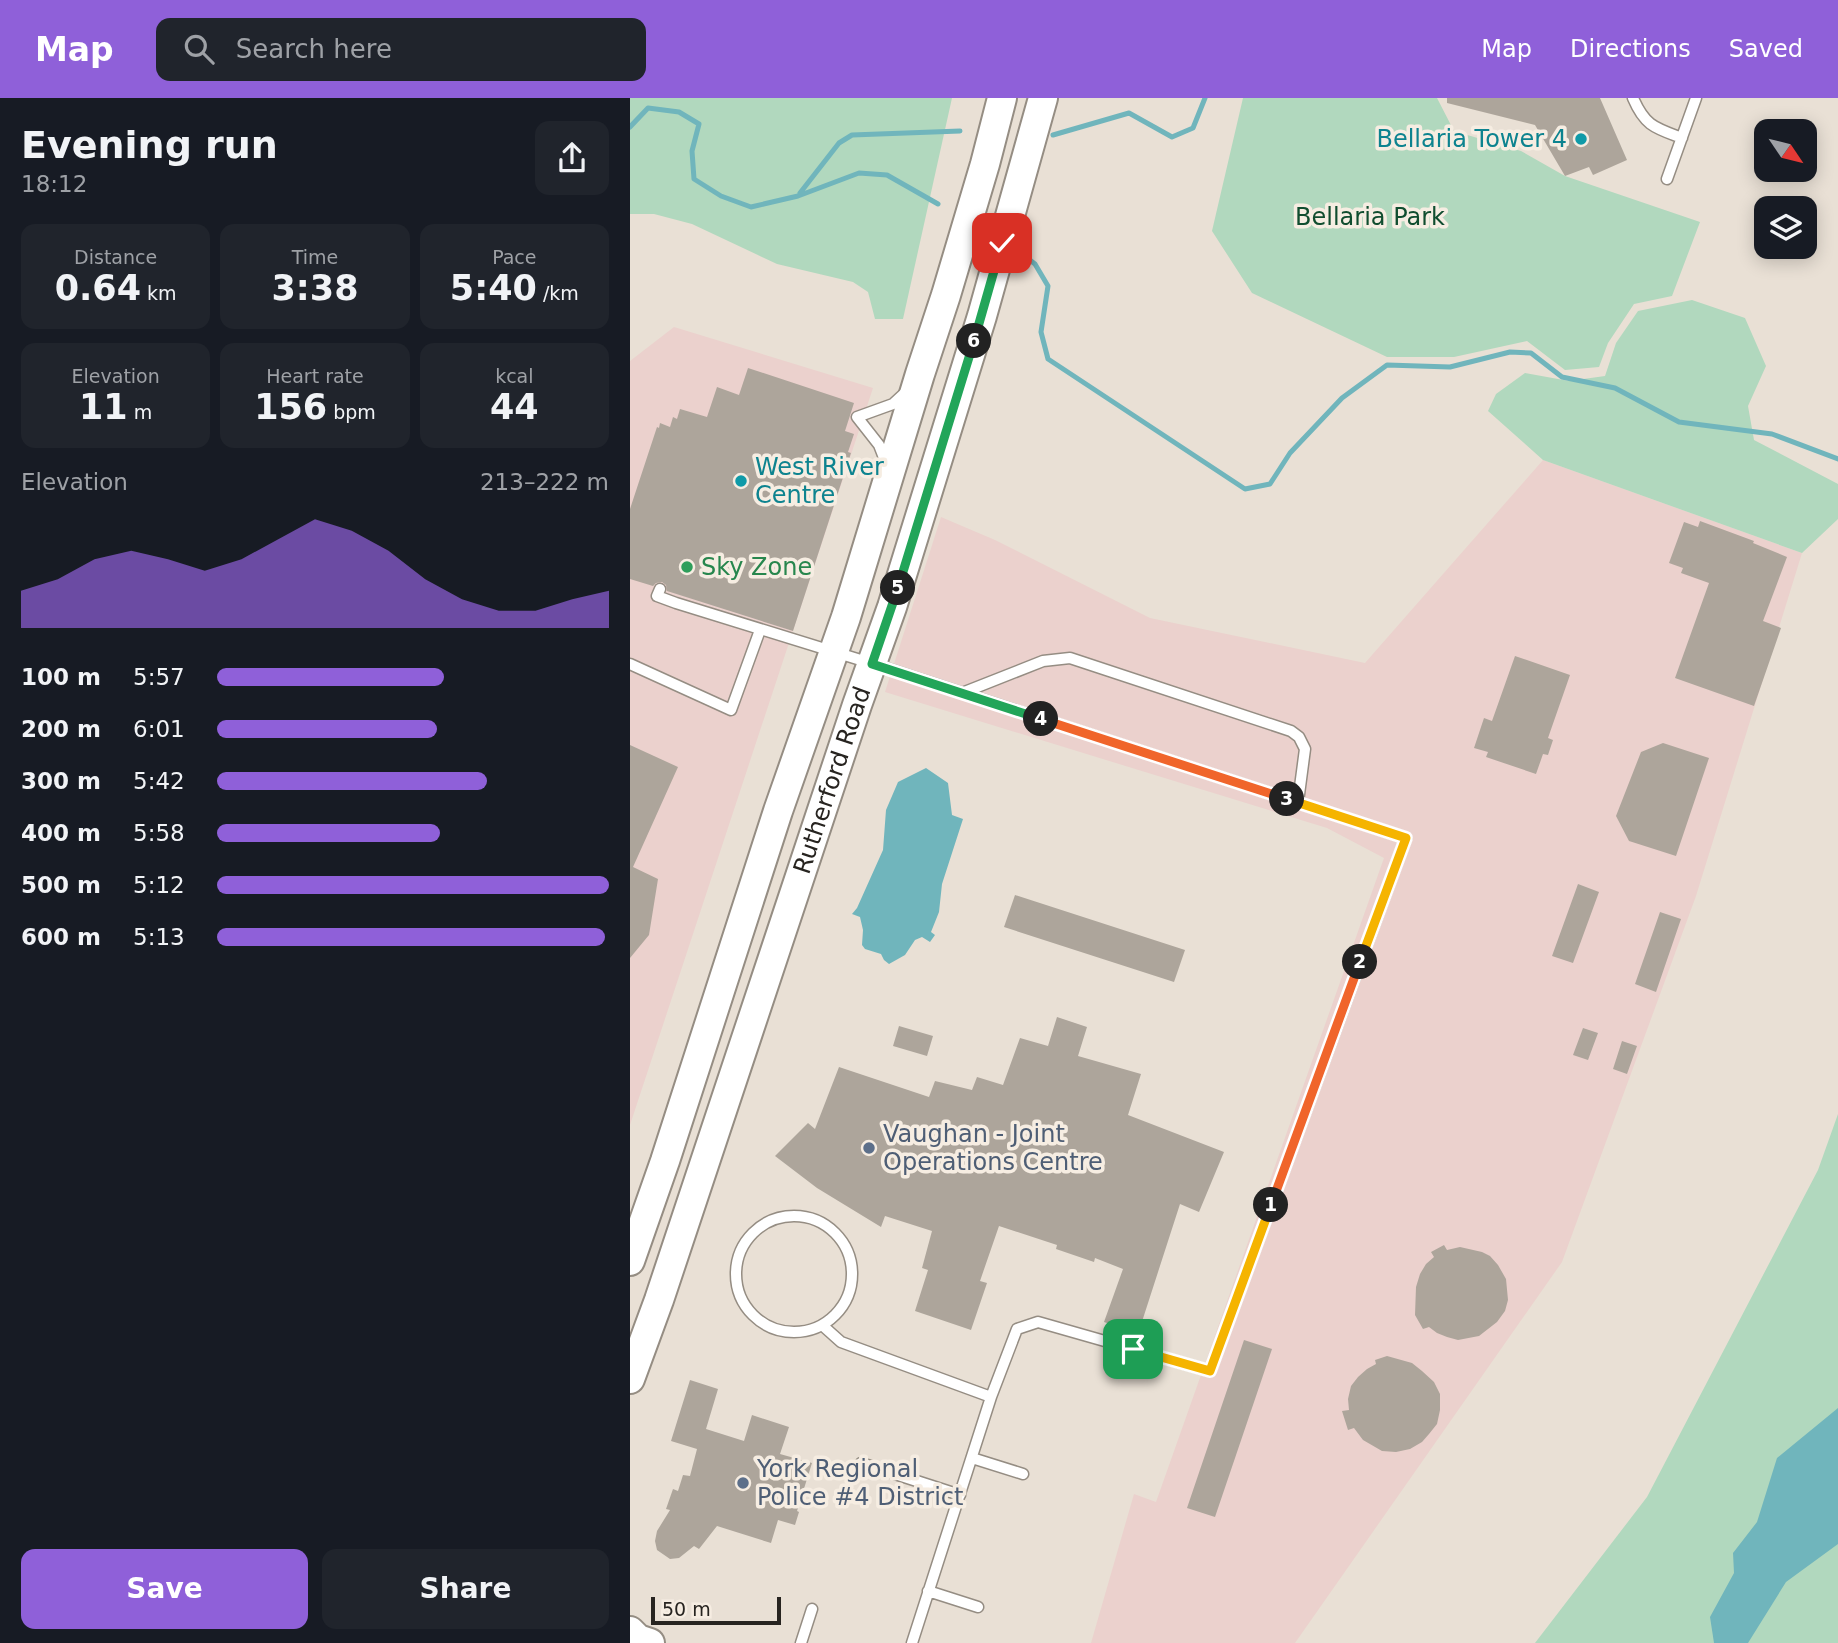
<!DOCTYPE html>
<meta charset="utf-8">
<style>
:root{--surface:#171b24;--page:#20242c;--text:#f1f3f6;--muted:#9ea1a6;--accent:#8f60d9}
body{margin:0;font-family:"DejaVu Sans",sans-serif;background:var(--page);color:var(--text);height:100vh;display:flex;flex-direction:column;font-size:26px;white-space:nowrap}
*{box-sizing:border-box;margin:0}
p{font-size:23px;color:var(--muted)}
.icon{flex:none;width:38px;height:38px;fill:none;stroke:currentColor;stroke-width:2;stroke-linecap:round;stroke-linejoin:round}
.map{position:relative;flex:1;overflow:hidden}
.drawer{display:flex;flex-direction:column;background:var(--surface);width:630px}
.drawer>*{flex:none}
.needle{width:46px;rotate:125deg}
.fabs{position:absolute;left:1124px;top:21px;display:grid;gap:14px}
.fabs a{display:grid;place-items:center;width:63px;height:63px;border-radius:14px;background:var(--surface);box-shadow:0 4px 18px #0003;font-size:35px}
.scale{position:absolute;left:21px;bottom:18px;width:130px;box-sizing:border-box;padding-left:7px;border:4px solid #272420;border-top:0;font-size:19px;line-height:24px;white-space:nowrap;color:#272420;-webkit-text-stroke:5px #f6ede2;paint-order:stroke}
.pin{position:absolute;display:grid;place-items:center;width:60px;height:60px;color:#fff;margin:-30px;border-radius:14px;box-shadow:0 4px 10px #0006}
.km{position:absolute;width:35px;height:35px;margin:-18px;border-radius:50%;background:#222;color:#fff;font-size:19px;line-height:35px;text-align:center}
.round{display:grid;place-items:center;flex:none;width:74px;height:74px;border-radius:14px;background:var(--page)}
.overview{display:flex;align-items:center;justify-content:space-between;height:119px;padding:0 21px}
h1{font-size:38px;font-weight:800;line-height:52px}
.stats{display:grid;grid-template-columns:repeat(3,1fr);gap:10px;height:119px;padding:7px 21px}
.stats div{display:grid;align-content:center;border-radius:14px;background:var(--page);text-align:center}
.stats b{font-size:35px;font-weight:800}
.stats small{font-size:19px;font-weight:400}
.stats p{font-size:19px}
.chart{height:196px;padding:14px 21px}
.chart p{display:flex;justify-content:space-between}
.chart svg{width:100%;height:126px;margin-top:7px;fill:var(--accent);opacity:.7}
.action{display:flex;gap:14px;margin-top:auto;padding:14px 21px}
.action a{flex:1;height:80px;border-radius:14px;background:var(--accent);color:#fff;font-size:28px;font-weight:800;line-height:80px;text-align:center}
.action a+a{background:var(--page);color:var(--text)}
ul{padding:0 21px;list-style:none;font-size:23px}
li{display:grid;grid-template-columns:112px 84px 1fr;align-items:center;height:52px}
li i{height:18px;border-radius:9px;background:var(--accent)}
header{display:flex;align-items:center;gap:42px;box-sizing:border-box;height:98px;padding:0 35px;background:var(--accent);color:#fff}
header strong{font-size:33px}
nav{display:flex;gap:38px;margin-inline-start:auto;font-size:24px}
.search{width:490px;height:63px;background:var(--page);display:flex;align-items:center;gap:18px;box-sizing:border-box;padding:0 24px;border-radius:14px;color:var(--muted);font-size:26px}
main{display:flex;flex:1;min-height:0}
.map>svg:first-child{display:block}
.industrial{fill:#ebd1cd}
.green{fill:#b1d8be}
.water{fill:#70b5bc}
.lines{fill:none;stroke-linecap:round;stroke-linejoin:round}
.stream{stroke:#70b5bc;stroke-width:5}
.building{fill:#ada59b}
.lane-casing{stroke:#958d83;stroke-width:13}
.secondary-casing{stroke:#958d83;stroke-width:32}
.lane{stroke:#fff;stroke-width:10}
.secondary{stroke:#fff;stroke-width:28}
.split-1-casing{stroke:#fff;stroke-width:14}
.split-2-casing{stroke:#fff;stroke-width:14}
.split-3-casing{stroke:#fff;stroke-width:14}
.split-4-casing{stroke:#fff;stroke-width:14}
.split-5-casing{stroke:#fff;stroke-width:14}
.split-6-casing{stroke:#fff;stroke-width:14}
.split-7-casing{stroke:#fff;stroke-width:14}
.split-1{stroke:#f5b400;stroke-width:9}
.split-2{stroke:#f0652b;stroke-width:9}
.split-3{stroke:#f5b400;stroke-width:9}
.split-4{stroke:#f0652b;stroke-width:9}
.split-5{stroke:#22a559;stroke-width:9}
.split-6{stroke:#22a559;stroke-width:9}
.split-7{stroke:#22a559;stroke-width:9}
.culture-dot{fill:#0f9aa8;stroke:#f6ede2;stroke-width:2.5}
.leisure-dot{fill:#2e9e5b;stroke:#f6ede2;stroke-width:2.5}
.service-dot{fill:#5c6f8a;stroke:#f6ede2;stroke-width:2.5}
.labels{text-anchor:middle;stroke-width:7;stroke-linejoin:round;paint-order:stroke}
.culture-label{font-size:24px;fill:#0d838f;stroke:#f6ede2;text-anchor:end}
.park-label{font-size:24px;fill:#104d2f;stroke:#f6ede2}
.leisure-label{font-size:24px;fill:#27864d;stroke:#f6ede2;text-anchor:start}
.street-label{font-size:24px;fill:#272420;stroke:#f6ede2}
.service-label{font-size:24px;fill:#4e5e75;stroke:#f6ede2;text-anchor:start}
</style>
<header>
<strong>Map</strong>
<div class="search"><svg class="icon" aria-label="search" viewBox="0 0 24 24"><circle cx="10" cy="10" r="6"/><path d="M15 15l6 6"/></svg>Search here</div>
<nav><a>Map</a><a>Directions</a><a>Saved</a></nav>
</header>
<main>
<section class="drawer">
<div class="overview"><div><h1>Evening run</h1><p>18:12</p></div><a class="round"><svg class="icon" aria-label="share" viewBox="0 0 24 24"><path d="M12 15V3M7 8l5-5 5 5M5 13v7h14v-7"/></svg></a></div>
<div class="stats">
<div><p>Distance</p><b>0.64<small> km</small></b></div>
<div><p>Time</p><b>3:38</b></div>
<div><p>Pace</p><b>5:40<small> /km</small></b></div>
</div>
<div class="stats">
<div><p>Elevation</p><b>11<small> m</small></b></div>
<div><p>Heart rate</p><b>156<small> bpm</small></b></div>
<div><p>kcal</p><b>44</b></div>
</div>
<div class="chart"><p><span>Elevation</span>213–222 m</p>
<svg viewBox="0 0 160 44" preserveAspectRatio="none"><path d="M0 44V31L10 27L20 20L30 17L40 20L50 24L60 20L70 13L80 6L90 10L100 17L110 27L120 34L130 38L140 38L150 34L160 31V44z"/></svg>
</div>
<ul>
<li><b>100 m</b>5:57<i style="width:58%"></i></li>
<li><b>200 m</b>6:01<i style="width:56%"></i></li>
<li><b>300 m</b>5:42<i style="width:69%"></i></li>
<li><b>400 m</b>5:58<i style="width:57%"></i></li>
<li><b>500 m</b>5:12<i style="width:100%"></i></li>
<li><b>600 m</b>5:13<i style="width:99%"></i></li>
</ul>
<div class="action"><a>Save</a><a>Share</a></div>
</section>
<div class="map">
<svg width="1208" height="1545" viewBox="0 0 1208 1545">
<rect width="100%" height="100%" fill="#e9e0d5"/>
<!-- industrial -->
<path class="industrial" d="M 44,229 L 243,290 L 0,1027 L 0,263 Z
M 913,362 L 1172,455 L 1066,798 L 932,1164 L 665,1545 L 461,1545 L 504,1396 L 526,1404 L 754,760 L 697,730 L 255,594 L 311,419 L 365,442 L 520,520 L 735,565 Z"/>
<!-- green -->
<path class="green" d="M 0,0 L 322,0 L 273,221 L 245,221 L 238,194 L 223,184 L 147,166 L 62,126 L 24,116 L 0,116 Z
M 613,0 L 807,0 L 824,33 L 891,53 L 935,78 L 1070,124 L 1042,198 L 1004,206 L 978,245 L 969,269 L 935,272 L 897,243 L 824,259 L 757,259 L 622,195 L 582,133 Z
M 1062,202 L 1115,220 L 1136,268 L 1118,308 L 1124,342 L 1208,386 L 1208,421 L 1172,455 L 913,362 L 858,313 L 866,296 L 895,275 L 939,283 L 975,278 L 986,245 L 1008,213 Z
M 1208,1016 L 1208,1545 L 905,1545 L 1017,1399 L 1188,1072 Z"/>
<!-- water -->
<path class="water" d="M 296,670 L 318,685 L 322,717 L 333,721 L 312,786 L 309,814 L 301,834 L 305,837 L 300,844 L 292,839 L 285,842 L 275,857 L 259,866 L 254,862 L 251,856 L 235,851 L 232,847 L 233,832 L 230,819 L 222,816 L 227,810 L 253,752 L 256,712 L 268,684 Z
M 1208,1310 L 1208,1446 L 1156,1484 L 1118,1545 L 1084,1545 L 1080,1519 L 1104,1475 L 1103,1455 L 1127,1424 L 1147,1360 Z"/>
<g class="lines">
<!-- stream -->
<path class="stream" d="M 0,29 L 18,10 L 49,14 L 69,26 L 62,53 L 64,81 L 91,98 L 121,109 L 168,98 L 229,75 L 257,77 L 308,106
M 423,37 L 499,15 L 542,39 L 563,30 L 575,0
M 170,95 L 209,45 L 222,37 L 330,33
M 384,150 L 405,166 L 418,188 L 411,234 L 418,261 L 615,391 L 640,386 L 660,355 L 712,300 L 757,267 L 820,269 L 880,254 L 901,255 L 932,279 L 985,290 L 1049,324 L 1142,336 L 1208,361"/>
</g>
<!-- building -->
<path class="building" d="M 817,0 L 970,0 L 997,62 L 963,77 L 959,69 L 935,78 L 905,27 L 817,5 Z
M 118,270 L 224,305 L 215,333 L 224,336 L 218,354 L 221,355 L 163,533 L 37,493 L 36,487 L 32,484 L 26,485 L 23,488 L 0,481 L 0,411 L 27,329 L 29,330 L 30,325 L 40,329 L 43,319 L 47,321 L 50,311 L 77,319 L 87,289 L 109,297 Z
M 1070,423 L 1124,443 L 1123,445 L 1157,459 L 1133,523 L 1151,530 L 1124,608 L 1045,580 L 1079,485 L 1051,475 L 1053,470 L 1039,465 L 1054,424 L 1068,429 Z
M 885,558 L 940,577 L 918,640 L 923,642 L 918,657 L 913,656 L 906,676 L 856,659 L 858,654 L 844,650 L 854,620 L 862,623 Z
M 1033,645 L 1079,660 L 1046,758 L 999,743 L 986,718 L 1011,654 Z
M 0,647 L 48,669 L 3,769 L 28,781 L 19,837 L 0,860 Z
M 948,786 L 969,794 L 943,865 L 922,858 Z
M 385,797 L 555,852 L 544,884 L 374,829 Z
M 1030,814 L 1051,821 L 1026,894 L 1005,886 Z
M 427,919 L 457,929 L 448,958 L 511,976 L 498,1017 L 594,1054 L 569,1114 L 550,1106 L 508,1236 L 474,1224 L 493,1171 L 465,1160 L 464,1164 L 426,1151 L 427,1147 L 369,1128 L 350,1183 L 357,1185 L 341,1232 L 285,1213 L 298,1172 L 292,1170 L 302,1133 L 255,1118 L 251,1129 L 187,1090 L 145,1058 L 178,1025 L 185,1031 L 209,969 L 299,999 L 305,983 L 342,992 L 347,979 L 373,987 L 390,940 L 418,948 Z
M 269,928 L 303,938 L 297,958 L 263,948 Z
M 953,930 L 968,935 L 958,962 L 943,957 Z
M 992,943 L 1007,948 L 997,976 L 983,971 Z
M 814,1147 L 817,1152 L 830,1149 L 852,1154 L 860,1158 L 868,1167 L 876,1181 L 878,1202 L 875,1213 L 867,1224 L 849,1238 L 828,1242 L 817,1239 L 807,1235 L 799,1229 L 793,1231 L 785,1217 L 786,1189 L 790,1176 L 796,1166 L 804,1159 L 801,1154 Z
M 614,1242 L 642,1251 L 585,1419 L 557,1410 Z
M 757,1258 L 782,1265 L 792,1273 L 804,1284 L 810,1296 L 810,1312 L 807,1326 L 799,1336 L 792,1344 L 780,1351 L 766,1354 L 752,1353 L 733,1342 L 724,1330 L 718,1332 L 712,1313 L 719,1312 L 718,1301 L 721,1288 L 728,1279 L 737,1271 L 746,1266 L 745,1262 Z
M 60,1282 L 88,1291 L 76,1331 L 114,1343 L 122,1317 L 159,1329 L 150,1356 L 182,1365 L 167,1413 L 169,1414 L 165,1427 L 148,1422 L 141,1445 L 87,1428 L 69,1451 L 64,1448 L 49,1460 L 40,1461 L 27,1452 L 25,1443 L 27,1433 L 40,1412 L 36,1411 L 43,1391 L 48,1393 L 53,1377 L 60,1378 L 67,1351 L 41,1343 Z"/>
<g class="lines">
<!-- lane casing -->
<g class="lane-casing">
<path id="lane" d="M 1003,0 C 1015,28 1025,30 1052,40
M 1037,81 L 1066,0
M 256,365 L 249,347 L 227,319 L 263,306 L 276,294
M 30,491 L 27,498 L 46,505 L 250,568 L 776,740 L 580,1273 L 408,1224 L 387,1231 L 361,1299 L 282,1545
M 0,566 L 101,612 L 130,532
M 332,595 L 413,563 L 440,560 L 661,633 L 669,639 L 675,651 L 668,704
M106 1176a58 58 0 1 1 116 0a58 58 0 1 1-116 0Z
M 192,1227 L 211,1244 L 361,1299
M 342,1360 L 393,1376
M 231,1365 L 330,1397
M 298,1493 L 348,1509
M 171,1545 L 182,1511"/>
</g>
<!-- secondary casing -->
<g class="secondary-casing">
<g id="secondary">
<path d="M 0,1163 L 35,1063 L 148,713 L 216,519 L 290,276 L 316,197 L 355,66 L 372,0"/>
<path id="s1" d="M 0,1281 L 29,1202 L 227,607 L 262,509 L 352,218 L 413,0"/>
<path d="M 0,1533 L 8,1541 L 20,1545"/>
</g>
</g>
<!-- lane -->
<use href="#lane" class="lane"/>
<!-- secondary -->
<use href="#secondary" class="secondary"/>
</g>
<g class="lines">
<!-- split-1 casing -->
<g class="split-1-casing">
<path id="split-1" d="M 503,1251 L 580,1273 L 641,1107"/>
</g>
<!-- split-2 casing -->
<g class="split-2-casing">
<path id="split-2" d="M 641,1107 L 730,864"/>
</g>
<!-- split-3 casing -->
<g class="split-3-casing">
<path id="split-3" d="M 657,701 L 776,740 L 730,864"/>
</g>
<!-- split-4 casing -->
<g class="split-4-casing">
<path id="split-4" d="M 411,621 L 657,701"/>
</g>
<!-- split-5 casing -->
<g class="split-5-casing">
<path id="split-5" d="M 268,490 L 242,566 L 411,621"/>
</g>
<!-- split-6 casing -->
<g class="split-6-casing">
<path id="split-6" d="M 268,490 L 344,243"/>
</g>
<!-- split-7 casing -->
<g class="split-7-casing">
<path id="split-7" d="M 344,243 L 372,145"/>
</g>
<!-- split-1 -->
<use href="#split-1" class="split-1"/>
<!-- split-2 -->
<use href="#split-2" class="split-2"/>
<!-- split-3 -->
<use href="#split-3" class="split-3"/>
<!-- split-4 -->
<use href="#split-4" class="split-4"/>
<!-- split-5 -->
<use href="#split-5" class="split-5"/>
<!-- split-6 -->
<use href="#split-6" class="split-6"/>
<!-- split-7 -->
<use href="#split-7" class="split-7"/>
</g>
<!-- markers -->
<g class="culture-dot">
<circle cx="951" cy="41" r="7"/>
<circle cx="111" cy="383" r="7"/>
</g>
<circle class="leisure-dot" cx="57" cy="469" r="7"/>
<g class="service-dot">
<circle cx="239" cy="1050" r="7"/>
<circle cx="113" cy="1385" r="7"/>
</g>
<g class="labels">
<!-- culture labels -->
<g class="culture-label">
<text x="937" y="49">Bellaria Tower 4</text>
<text x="125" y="377" text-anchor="start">West River<tspan x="125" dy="28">Centre</tspan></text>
</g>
<!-- park labels -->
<g class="park-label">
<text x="740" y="127">Bellaria Park</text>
</g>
<!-- leisure labels -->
<g class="leisure-label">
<text x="71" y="477">Sky Zone</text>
</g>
<!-- street labels -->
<g class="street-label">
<text dy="8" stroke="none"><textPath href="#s1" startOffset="632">Rutherford Road</textPath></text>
</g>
<!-- service labels -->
<g class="service-label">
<text x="253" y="1044">Vaughan - Joint<tspan x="253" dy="28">Operations Centre</tspan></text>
<text x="127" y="1379">York Regional<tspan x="127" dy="28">Police #4 District</tspan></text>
</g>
</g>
</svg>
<div class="fabs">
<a><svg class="needle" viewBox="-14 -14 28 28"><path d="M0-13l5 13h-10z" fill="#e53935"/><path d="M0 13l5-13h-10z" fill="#9ea1a6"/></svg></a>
<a><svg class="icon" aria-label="layers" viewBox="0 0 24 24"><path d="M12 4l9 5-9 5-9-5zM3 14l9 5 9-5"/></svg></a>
</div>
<div class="scale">50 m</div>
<div class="pin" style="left:503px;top:1251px;background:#1e9e55"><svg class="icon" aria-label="arrive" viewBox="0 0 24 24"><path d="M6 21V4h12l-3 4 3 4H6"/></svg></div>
<div class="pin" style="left:372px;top:145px;background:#d93025"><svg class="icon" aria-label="check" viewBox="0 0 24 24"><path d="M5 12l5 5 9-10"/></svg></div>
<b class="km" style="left:641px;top:1107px">1</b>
<b class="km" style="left:730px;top:864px">2</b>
<b class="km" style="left:657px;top:701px">3</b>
<b class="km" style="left:411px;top:621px">4</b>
<b class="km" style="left:268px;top:490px">5</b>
<b class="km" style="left:344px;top:243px">6</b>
</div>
</main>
